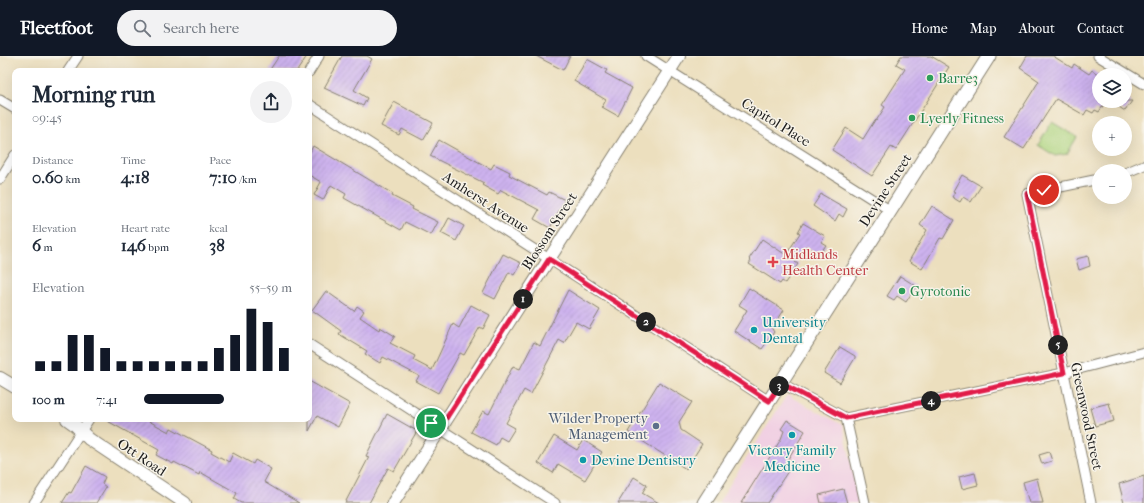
<!DOCTYPE html>
<meta charset="utf-8">
<style>
:root{--surface:#fff;--page:#f2f2f3;--text:#1f2937;--muted:#747a83;--accent:#111827}
body{margin:0;font-family:"IM FELL French Canon",serif;background:var(--page);color:var(--text);height:100vh;display:flex;flex-direction:column;font-size:15px;white-space:nowrap}
*{box-sizing:border-box;margin:0}
p{font-size:13px;color:var(--muted)}
.icon{flex:none;width:22px;height:22px;fill:none;stroke:currentColor;stroke-width:2;stroke-linecap:round;stroke-linejoin:round}
.map{position:relative;flex:1;overflow:hidden}
.drawer{position:absolute;left:12px;top:12px;width:300px;height:354px;display:flex;flex-direction:column;background:var(--surface);border-radius:8px;box-shadow:0 4px 16px #0002}
.drawer>*{flex:none}
.controls{position:absolute;left:1092px;top:12px;display:grid;gap:8px}
.controls a{display:grid;place-items:center;width:40px;height:40px;border-radius:50%;background:var(--surface);box-shadow:0 4px 16px #0002;font-size:20px}
.pin{position:absolute;display:grid;place-items:center;width:34px;height:34px;color:#fff;margin:-17px;border:2px solid #fff;border-radius:50%;box-shadow:0 1px 4px #0007}
.km{position:absolute;width:20px;height:20px;margin:-10px;border-radius:50%;background:#222;color:#fff;font-size:11px;line-height:20px;text-align:center}
.round{display:grid;place-items:center;flex:none;width:42px;height:42px;border-radius:21px;background:var(--page)}
.headline{display:flex;align-items:center;justify-content:space-between;height:68px;padding:0 20px}
h1{font-size:22px;font-weight:800;line-height:30px}
.metrics{display:grid;grid-template-columns:repeat(3,1fr);gap:6px;height:68px;padding:4px 20px}
.metrics div{display:grid;align-content:center}
.metrics b{font-size:17px;font-weight:800}
.metrics small{font-size:11px;font-weight:400}
.metrics p{font-size:11px}
.chart{height:112px;padding:8px 20px}
.chart p{display:flex;justify-content:space-between}
.chart svg{width:100%;height:72px;margin-top:4px;stroke:var(--accent);stroke-width:6}
ul{padding:0 20px;list-style:none;font-size:13px}
li{display:grid;grid-template-columns:64px 48px 1fr;align-items:center;height:30px}
li i{height:10px;border-radius:5px;background:var(--accent)}
header{display:flex;align-items:center;gap:24px;box-sizing:border-box;height:56px;padding:0 20px;background:var(--accent);color:#fff}
header strong{font-size:19px}
nav{display:flex;gap:22px;margin-inline-start:auto;font-size:14px}
.search{width:280px;height:36px;background:var(--page);display:flex;align-items:center;gap:10px;box-sizing:border-box;padding:0 14px;border-radius:22px;color:var(--muted);font-size:15px}
.map>svg:first-child{display:block}
.built{fill:#f1d0e3}
.park{fill:#add47e;stroke:#64784d}
.building{fill:url(#building-hatch)}
.lines{fill:none;stroke-linecap:round;stroke-linejoin:round}
.minor-casing{stroke:#847e6d;stroke-width:11}
.tertiary-casing{stroke:#847e6d;stroke-width:14}
.secondary-casing{stroke:#847e6d;stroke-width:15}
.minor{stroke:#fff;stroke-width:9}
.tertiary{stroke:#fff;stroke-width:12}
.secondary{stroke:#fff;stroke-width:13}
.route-casing{stroke:#fff;stroke-width:8}
.route{stroke:#e11d48;stroke-width:5}
.leisure-dot{fill:#2e9e5b;stroke:#f7f3e8;stroke-width:1.5}
.health-dot{fill:#e0444e;stroke:#f7f3e8;stroke-width:1.5}
.culture-dot{fill:#0f9aa8;stroke:#f7f3e8;stroke-width:1.5}
.service-dot{fill:#5c6f8a;stroke:#f7f3e8;stroke-width:1.5}
.labels{text-anchor:middle;stroke-width:3;stroke-linejoin:round;paint-order:stroke}
.leisure-label{font-size:14px;fill:#27864d;stroke:#f7f3e8;text-anchor:start}
.street-label{font-size:14px;fill:#1c1c1c;stroke:#f7f3e8}
.health-label{font-size:14px;fill:#be3a42;stroke:#f7f3e8;text-anchor:start}
.culture-label{font-size:14px;fill:#0d838f;stroke:#f7f3e8;text-anchor:start}
.service-label{font-size:14px;fill:#4e5e75;stroke:#f7f3e8;text-anchor:end}
</style>
<header>
<strong>Fleetfoot</strong>
<div class="search"><svg class="icon" aria-label="search" viewBox="0 0 24 24"><circle cx="10" cy="10" r="6"/><path d="M15 15l6 6"/></svg>Search here</div>
<nav><a>Home</a><a>Map</a><a>About</a><a>Contact</a></nav>
</header>
<div class="map">
<svg width="1144" height="447" viewBox="0 0 1144 447">
<defs>
<pattern id="building-hatch" width="6" height="6" patternUnits="userSpaceOnUse"><rect width="6" height="6" fill="#cdb2ee"/><path d="M-1 1l2-2M0 6l6-6M5 7l2-2" fill="none" stroke="#af98cc"/></pattern>
</defs>
<rect width="100%" height="100%" fill="#f7f3e8"/>
<filter id="ink" filterUnits="userSpaceOnUse"><feTurbulence type="fractalNoise" baseFrequency=".025" numOctaves="2"/><feDisplacementMap in="SourceGraphic" scale="8" xChannelSelector="R" yChannelSelector="G"/><feConvolveMatrix kernelMatrix="1 2 1 2 8 2 1 2 1" color-interpolation-filters="sRGB"/></filter>
<filter id="wash" filterUnits="userSpaceOnUse"><feTurbulence type="fractalNoise" baseFrequency=".012" numOctaves="4" result="noise"/><feDisplacementMap in="SourceGraphic" scale="16" xChannelSelector="R" yChannelSelector="G"/><feGaussianBlur stdDeviation="0.9" result="paint"/><feColorMatrix in="noise" values="0 0 0 0 0 0 0 0 0 0 0 0 0 0 0 0 0 1.4 0 .05"/><feComposite in="paint" operator="in"/></filter>
<g filter="url(#wash)">
<rect width="100%" height="100%" fill="#ecdfbe"/>
<!-- built -->
<path class="built" d="M 787,339 L 843,369 L 860,447 L 718,447 Z"/>
<!-- park -->
<path class="park" d="M 1052,66 L 1077,81 L 1067,98 L 1055,100 L 1038,89 Z"/>
<g id="blocks">
<!-- building -->
<path class="building" d="M 279,0 L 307,0 L 297,15 L 269,15 Z
M 342,0 L 367,0 L 372,3 L 354,34 L 367,42 L 363,50 L 324,32 Z
M 536,0 L 570,0 L 563,14 Z
M 901,0 L 931,0 L 949,11 L 896,94 L 891,91 L 872,120 L 832,94 L 846,72 L 863,83 L 875,64 L 876,65 L 885,51 L 882,49 L 905,13 L 896,8 Z
M 1027,0 L 1053,0 L 1072,12 L 1074,8 L 1089,18 L 1092,14 L 1099,19 L 1099,45 L 1106,45 L 1099,56 L 1095,54 L 1093,57 L 1087,54 L 1084,59 L 1056,43 L 1024,93 L 1004,81 L 1039,25 L 1020,12 Z
M 587,3 L 607,14 L 605,17 L 632,32 L 618,60 L 602,51 L 606,44 L 574,25 Z
M 1110,45 L 1132,45 L 1125,55 Z
M 394,46 L 433,67 L 423,84 L 402,73 L 399,79 L 381,70 Z
M 439,84 L 491,113 L 494,108 L 510,116 L 509,119 L 547,139 L 549,136 L 565,144 L 550,172 L 534,163 L 539,154 L 501,134 L 498,138 L 482,129 L 484,127 L 430,100 Z
M 313,90 L 393,138 L 392,140 L 413,151 L 412,153 L 438,166 L 431,179 L 405,166 L 401,174 L 344,142 L 346,138 L 331,129 L 323,144 L 314,139 L 321,126 L 309,119 L 309,98 Z
M 962,119 L 981,130 L 971,146 L 963,141 L 960,146 L 952,141 L 955,136 L 953,135 Z
M 821,138 L 847,153 L 843,161 L 839,158 L 835,165 L 813,150 Z
M 932,150 L 954,164 L 943,183 L 940,182 L 922,213 L 909,205 L 927,174 L 920,169 Z
M 449,162 L 464,170 L 456,185 L 441,177 Z
M 803,167 L 825,180 L 821,186 L 826,189 L 819,199 L 805,191 L 795,206 L 798,208 L 785,227 L 782,225 L 780,228 L 749,208 L 751,205 L 749,203 L 762,183 L 786,199 L 800,177 L 798,176 Z
M 503,198 L 521,207 L 514,219 L 509,216 L 495,243 L 483,237 Z
M 1088,200 L 1090,210 L 1079,214 L 1076,203 Z
M 900,220 L 916,230 L 906,246 L 897,240 L 894,244 L 887,240 Z
M 749,232 L 784,254 L 772,273 L 774,276 L 762,293 L 734,275 L 747,254 L 739,249 Z
M 568,234 L 600,254 L 589,273 L 576,266 L 564,287 L 559,284 L 531,338 L 524,334 L 506,367 L 515,372 L 507,385 L 500,381 L 496,389 L 471,376 L 483,355 L 489,358 L 513,310 L 520,313 L 534,286 L 540,290 Z
M 326,235 L 354,255 L 357,250 L 364,255 L 360,261 L 379,274 L 380,271 L 395,280 L 390,287 L 415,300 L 413,304 L 432,314 L 453,268 L 459,272 L 471,249 L 490,259 L 483,273 L 480,271 L 464,299 L 460,297 L 438,337 L 416,325 L 419,320 L 383,301 L 380,307 L 365,298 L 367,295 L 339,278 L 341,275 L 312,254 Z
M 840,291 L 855,300 L 855,302 L 840,327 L 824,317 Z
M 309,325 L 350,348 L 338,371 L 317,360 L 309,375 Z
M 659,326 L 692,346 L 679,366 L 681,374 L 702,388 L 686,413 L 628,376 Z
M 1109,347 L 1114,365 L 1095,370 L 1090,352 Z
M 387,358 L 417,375 L 394,415 L 388,412 L 369,447 L 345,447 L 369,401 L 366,400 Z
M 104,363 L 145,363 L 169,376 L 171,372 L 212,394 L 211,396 L 229,406 L 233,397 L 253,408 L 255,404 L 271,413 L 264,426 L 299,447 L 241,447 L 234,443 L 237,437 L 200,416 L 199,419 L 174,406 L 173,408 L 156,399 L 159,394 Z
M 787,364 L 805,375 L 788,403 L 794,406 L 767,447 L 741,447 L 781,383 L 784,375 L 781,373 Z
M 554,380 L 577,394 L 583,384 L 602,396 L 585,424 L 558,408 L 553,417 L 538,407 Z
M 1049,396 L 1052,405 L 1042,408 L 1039,399 Z
M 86,410 L 105,421 L 102,428 L 106,431 L 96,447 L 62,447 L 69,436 L 71,437 Z
M 975,417 L 978,429 L 962,433 L 959,421 Z
M 1144,420 L 1144,447 L 1124,447 L 1119,428 Z
M 634,421 L 647,429 L 642,437 L 659,447 L 618,447 Z
M 1037,422 L 1043,447 L 1029,447 L 1023,426 Z
M 843,433 L 847,447 L 821,447 L 819,439 Z"/>
</g>
</g>
<g filter="url(#ink)">
<use href="#blocks" fill-opacity="0" stroke="#847e6d" stroke-width="1"/>
<g class="lines">
<!-- minor casing -->
<g class="minor-casing">
<path id="minor" d="M 646,0 L 891,155
M 1098,0 L 1144,28
M 68,15 L 78,0
M 309,16 L 319,0
M 0,44 L 15,53
M 309,48 L 769,345
M 1125,117 L 1144,109
M 0,123 L 15,99
M 309,288 L 555,447
M 781,327 L 846,362 L 1064,317 L 1144,296
M 846,362 L 865,447
M 34,447 L 89,363
M 1091,447 L 1027,138 L 1099,123"/>
</g>
<!-- tertiary casing -->
<g class="tertiary-casing">
<path id="tertiary" d="M 0,322 L 15,331
M 67,363 L 74,368 L 89,383 L 185,447
M 393,447 L 679,0"/>
</g>
<!-- secondary casing -->
<g class="secondary-casing">
<path id="secondary" d="M 704,447 L 989,0"/>
</g>
<!-- minor -->
<use href="#minor" class="minor"/>
<!-- tertiary -->
<use href="#tertiary" class="tertiary"/>
<!-- secondary -->
<use href="#secondary" class="secondary"/>
</g>
</g>
<g class="lines" filter="url(#ink)">
<!-- route casing -->
<g class="route-casing">
<path id="route" d="M 431,367 L 440,372 L 549,203 L 769,345 L 781,327 L 846,362 L 1064,317 L 1027,138 L 1044,134"/>
</g>
<!-- route -->
<use href="#route" class="route"/>
</g>
<!-- markers -->
<g class="leisure-dot">
<circle cx="930" cy="22" r="4"/>
<circle cx="912" cy="62" r="4"/>
<circle cx="902" cy="235" r="4"/>
</g>
<path class="health-dot" d="M771 200h4v4h4v4h-4v4h-4v-4h-4v-4h4z"/>
<g class="culture-dot">
<circle cx="754" cy="274" r="4"/>
<circle cx="792" cy="379" r="4"/>
<circle cx="583" cy="404" r="4"/>
</g>
<circle class="service-dot" cx="656" cy="370" r="4"/>
<g class="labels">
<!-- leisure labels -->
<g class="leisure-label">
<text x="938" y="27">Barre3</text>
<text x="920" y="67">Lyerly Fitness</text>
<text x="910" y="240">Gyrotonic</text>
</g>
<!-- street labels -->
<g class="street-label">
<text transform="translate(776 66) rotate(32)" y="5">Capitol Place</text>
<text transform="translate(885 134) rotate(-57)" y="5">Devine Street</text>
<text transform="translate(486 146) rotate(33)" y="5">Amherst Avenue</text>
<text transform="translate(549 175) rotate(-57)" y="5">Blossom Street</text>
<text transform="translate(1087 360) rotate(78)" y="5">Greenwood Street</text>
<text transform="translate(142 401) rotate(34)" y="5">Ott Road</text>
</g>
<!-- health labels -->
<g class="health-label">
<text x="782" y="203">Midlands<tspan x="782" dy="16">Health Center</tspan></text>
</g>
<!-- culture labels -->
<g class="culture-label">
<text x="762" y="271">University<tspan x="762" dy="16">Dental</tspan></text>
<text x="792" y="399" text-anchor="middle">Victory Family<tspan x="792" dy="16">Medicine</tspan></text>
<text x="591" y="409">Devine Dentistry</text>
</g>
<!-- service labels -->
<g class="service-label">
<text x="648" y="367">Wilder Property<tspan x="648" dy="16">Management</tspan></text>
</g>
</g>
</svg>
<div class="controls">
<a><svg class="icon" aria-label="layers" viewBox="0 0 24 24"><path d="M12 4l9 5-9 5-9-5zM3 14l9 5 9-5"/></svg></a>
<a>+</a>
<a>−</a>
</div>
<div class="pin" style="left:431px;top:367px;background:#1e9e55"><svg class="icon" aria-label="arrive" viewBox="0 0 24 24"><path d="M6 21V4h12l-3 4 3 4H6"/></svg></div>
<div class="pin" style="left:1044px;top:134px;background:#d93025"><svg class="icon" aria-label="check" viewBox="0 0 24 24"><path d="M5 12l5 5 9-10"/></svg></div>
<b class="km" style="left:523px;top:243px">1</b>
<b class="km" style="left:646px;top:266px">2</b>
<b class="km" style="left:779px;top:330px">3</b>
<b class="km" style="left:931px;top:345px">4</b>
<b class="km" style="left:1058px;top:289px">5</b>
<section class="drawer">
<div class="headline"><div><h1>Morning run</h1><p>09:45</p></div><a class="round"><svg class="icon" aria-label="share" viewBox="0 0 24 24"><path d="M12 15V3M7 8l5-5 5 5M5 13v7h14v-7"/></svg></a></div>
<div class="metrics">
<div><p>Distance</p><b>0.60<small> km</small></b></div>
<div><p>Time</p><b>4:18</b></div>
<div><p>Pace</p><b>7:10<small> /km</small></b></div>
</div>
<div class="metrics">
<div><p>Elevation</p><b>6<small> m</small></b></div>
<div><p>Heart rate</p><b>146<small> bpm</small></b></div>
<div><p>kcal</p><b>38</b></div>
</div>
<div class="chart"><p><span>Elevation</span>55–59 m</p>
<svg viewBox="0 0 160 44" preserveAspectRatio="none"><path d="M5 44V38M15 44V38M25 44V22M35 44V22M45 44V30M55 44V38M65 44V38M75 44V38M85 44V38M95 44V38M105 44V38M115 44V30M125 44V22M135 44V6M145 44V14M155 44V30"/></svg>
</div>
<ul>
<li><b>100 m</b>7:41<i style="width:54%"></i></li>
</ul>
</section>
</div>
